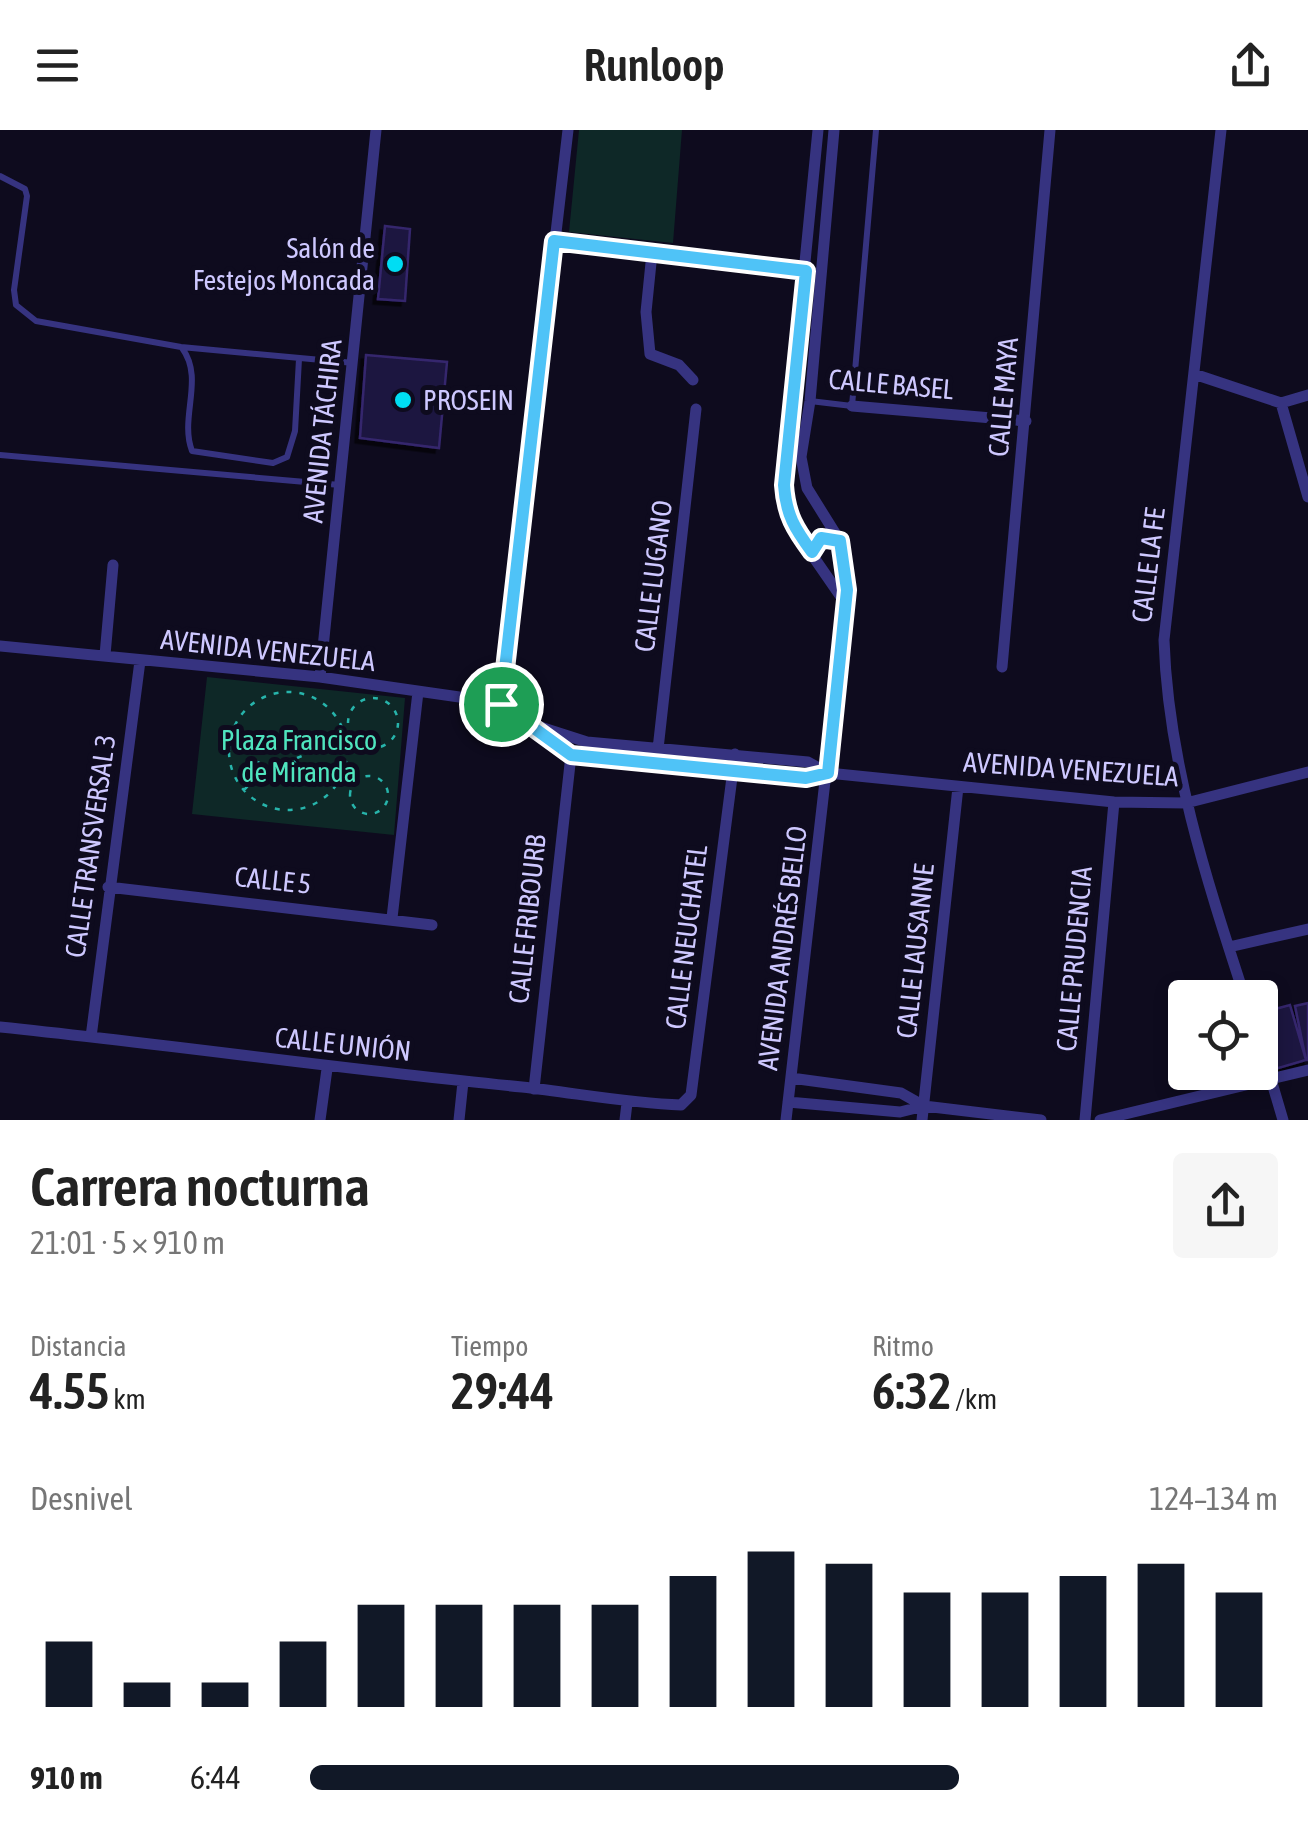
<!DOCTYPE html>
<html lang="es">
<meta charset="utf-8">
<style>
:root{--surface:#fff;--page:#f6f6f6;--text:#222;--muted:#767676;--accent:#111827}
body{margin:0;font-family:"Asap Condensed",sans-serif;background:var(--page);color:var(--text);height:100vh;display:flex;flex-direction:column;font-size:38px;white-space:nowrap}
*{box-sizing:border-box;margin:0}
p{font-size:32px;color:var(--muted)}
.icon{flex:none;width:55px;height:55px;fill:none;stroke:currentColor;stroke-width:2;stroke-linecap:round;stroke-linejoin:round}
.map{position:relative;height:990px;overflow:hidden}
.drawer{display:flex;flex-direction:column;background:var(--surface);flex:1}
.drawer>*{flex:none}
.buttons{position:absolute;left:1168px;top:850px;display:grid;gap:20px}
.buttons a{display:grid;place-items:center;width:110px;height:110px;border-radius:10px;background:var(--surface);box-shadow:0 5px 15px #0003;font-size:50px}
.pin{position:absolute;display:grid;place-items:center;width:85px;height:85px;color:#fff;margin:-42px;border:5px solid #fff;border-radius:50%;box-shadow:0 2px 10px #0007}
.round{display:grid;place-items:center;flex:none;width:105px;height:105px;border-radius:10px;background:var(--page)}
.summary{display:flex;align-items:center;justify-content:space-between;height:170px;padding:0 30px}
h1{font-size:55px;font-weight:600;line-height:75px}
.metrics{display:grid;grid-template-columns:repeat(3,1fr);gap:15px;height:170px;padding:10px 30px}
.metrics div{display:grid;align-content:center}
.metrics b{font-size:50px;font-weight:600}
.metrics small{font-size:28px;font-weight:400}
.metrics p{font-size:28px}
.chart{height:280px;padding:20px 30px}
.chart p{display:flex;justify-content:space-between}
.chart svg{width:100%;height:180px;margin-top:10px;stroke:var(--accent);stroke-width:6}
ul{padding:0 30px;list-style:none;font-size:32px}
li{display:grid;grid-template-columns:160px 120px 1fr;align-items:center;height:75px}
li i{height:25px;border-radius:12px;background:var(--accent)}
header{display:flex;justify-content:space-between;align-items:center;height:130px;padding:0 30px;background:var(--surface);font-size:45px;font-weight:600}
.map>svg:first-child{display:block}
.green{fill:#0e2827}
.building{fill:#1e1640;stroke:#34276d;stroke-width:2.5;filter:url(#shadow)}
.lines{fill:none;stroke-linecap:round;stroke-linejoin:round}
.path{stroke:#27b4ab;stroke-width:2.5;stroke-dasharray:5 8;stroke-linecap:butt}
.service{stroke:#363380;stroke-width:6}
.minor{stroke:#363380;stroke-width:11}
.route-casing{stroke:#fff;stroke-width:20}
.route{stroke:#4fc3f7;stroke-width:12}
.poi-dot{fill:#00ddf3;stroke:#0e0b1e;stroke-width:4}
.labels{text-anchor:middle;stroke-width:10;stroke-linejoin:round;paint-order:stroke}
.poi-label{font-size:28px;fill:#cec8ff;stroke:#0e0b1e;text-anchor:end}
.street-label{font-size:28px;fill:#cec8ff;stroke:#0e0b1e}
.park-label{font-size:28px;fill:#4fe4be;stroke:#0e0b1e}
</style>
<header><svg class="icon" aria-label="menu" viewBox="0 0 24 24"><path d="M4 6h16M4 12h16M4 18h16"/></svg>Runloop<svg class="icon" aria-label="share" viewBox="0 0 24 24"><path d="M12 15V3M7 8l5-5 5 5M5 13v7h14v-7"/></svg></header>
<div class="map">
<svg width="1308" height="990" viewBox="0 0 1308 990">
<defs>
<filter id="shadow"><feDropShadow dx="-4.5" dy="4.5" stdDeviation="0" flood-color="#0009"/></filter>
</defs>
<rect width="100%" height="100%" fill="#0e0b1e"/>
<!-- green -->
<path class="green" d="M 579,0 L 682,0 L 673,113 L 569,102 Z
M 207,547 L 405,568 L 394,705 L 192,684 Z"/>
<!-- building -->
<path class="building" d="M 385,96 L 410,99 L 405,171 L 378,169 Z
M 366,225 L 447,232 L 439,318 L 360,308 Z
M 1308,873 L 1308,930 L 1306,930 L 1295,876 Z
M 1290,875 L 1306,930 L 1275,939 L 1260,883 Z"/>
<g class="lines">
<!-- path -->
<path class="path" d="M229 621a59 59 0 1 1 118 0a59 59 0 1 1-118 0Z
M348 593a25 25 0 1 1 50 0a25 25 0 1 1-50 0Z
M258 636a19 19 0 1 1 38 0a19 19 0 1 1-38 0Z
M 297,628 L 345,608
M350 665a19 19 0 1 1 38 0a19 19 0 1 1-38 0Z
M 244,660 L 259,645"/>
<!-- service -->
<path class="service" d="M 0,46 L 25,59 L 27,66 L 14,160 L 16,175 L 36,191 L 181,217 L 354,233
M 182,218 C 205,249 179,287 192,321 L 273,333 L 287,327 L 295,301 L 299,229
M 810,271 L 852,276 L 876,0
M 0,325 L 340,355"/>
<!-- minor -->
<path class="minor" d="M 818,0 L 783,355 L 790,393 L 846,474
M 1221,0 L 1164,510 C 1168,633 1207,751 1245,868
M 554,111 L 806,141
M 652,123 L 646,182 L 650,224 L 679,235 L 693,250
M 1197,245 L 1281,273 L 1308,265
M 1281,273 L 1308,367
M 852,276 L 1026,291
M 812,422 L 821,408 L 840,411
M 0,516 L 320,547 L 501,573 L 571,625 L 806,649 L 828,643 L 1114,672 L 1186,673 L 1308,642
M 105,525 L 113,435
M 1002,537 L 1050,0
M 320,547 L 376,0
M 501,573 L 568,0
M 534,595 L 587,612 L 808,632 L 828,643
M 658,619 L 696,279
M 108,757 L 432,795
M 392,788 L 418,562
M 1229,817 L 1308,799
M 0,897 C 174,915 348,940 522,957 C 576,963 627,973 681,975 L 691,965 L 735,624
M 91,907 L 140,531
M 1260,912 L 1283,990
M 791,948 L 901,963 L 924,976
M 534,959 L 571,625
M 788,972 L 900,982 L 924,976 L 1041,990
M 320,990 L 327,939
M 459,990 L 463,952
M 625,990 L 627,973
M 786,990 L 847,460 L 840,411 L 807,358 L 801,327 L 810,271 L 834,0
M 922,990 L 958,657
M 1085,990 L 1114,672
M 1100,990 L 1308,940"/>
</g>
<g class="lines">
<!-- route casing -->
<g class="route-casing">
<path id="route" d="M 554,111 L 806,141 L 784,355 C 786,385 795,399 812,422 L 821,408 L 840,411 L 847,460 L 828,643 L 806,648 L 571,625 L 501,574 Z"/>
</g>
<!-- route -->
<use href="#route" class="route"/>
</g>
<!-- markers -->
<g class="poi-dot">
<circle cx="395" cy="134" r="10"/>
<circle cx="403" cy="270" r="10"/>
</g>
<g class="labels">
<!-- poi labels -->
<g class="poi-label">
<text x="375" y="128">Salón de<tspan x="375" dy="32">Festejos Moncada</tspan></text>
<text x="423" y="280" text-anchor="start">PROSEIN</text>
</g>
<!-- street labels -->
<g class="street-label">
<text transform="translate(891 254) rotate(5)" y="10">CALLE BASEL</text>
<text transform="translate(1003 267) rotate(-85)" y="10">CALLE MAYA</text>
<text transform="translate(322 301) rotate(-84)" y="10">AVENIDA TÁCHIRA</text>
<text transform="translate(1148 435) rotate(-83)" y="10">CALLE LA FE</text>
<text transform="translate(653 446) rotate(-83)" y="10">CALLE LUGANO</text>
<text transform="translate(268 520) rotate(6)" y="10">AVENIDA VENEZUELA</text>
<text transform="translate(1071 639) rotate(4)" y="10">AVENIDA VENEZUELA</text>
<text transform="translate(90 716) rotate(-82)" y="10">CALLE TRANSVERSAL 3</text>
<text transform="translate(273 750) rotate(6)" y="10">CALLE 5</text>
<text transform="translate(527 789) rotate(-84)" y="10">CALLE FRIBOURB</text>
<text transform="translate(686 807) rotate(-83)" y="10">CALLE NEUCHATEL</text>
<text transform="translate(782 818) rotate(-83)" y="10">AVENIDA ANDRÉS BELLO</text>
<text transform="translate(915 821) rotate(-84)" y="10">CALLE LAUSANNE</text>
<text transform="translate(1074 829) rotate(-85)" y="10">CALLE PRUDENCIA</text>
<text transform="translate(343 914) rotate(6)" y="10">CALLE UNIÓN</text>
</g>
<!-- park labels -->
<g class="park-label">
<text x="299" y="620">Plaza Francisco<tspan x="299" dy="32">de Miranda</tspan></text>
</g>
</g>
</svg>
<div class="buttons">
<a><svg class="icon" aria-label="locate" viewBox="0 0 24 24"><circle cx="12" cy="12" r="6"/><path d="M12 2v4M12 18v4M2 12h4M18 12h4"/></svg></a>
</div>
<div class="pin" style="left:501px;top:574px;background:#1e9e55"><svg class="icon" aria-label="arrive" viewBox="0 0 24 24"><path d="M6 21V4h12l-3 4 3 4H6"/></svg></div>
</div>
<section class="drawer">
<div class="summary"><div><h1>Carrera nocturna</h1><p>21:01 · 5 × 910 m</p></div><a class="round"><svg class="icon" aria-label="share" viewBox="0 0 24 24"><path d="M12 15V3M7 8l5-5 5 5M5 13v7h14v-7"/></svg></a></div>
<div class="metrics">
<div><p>Distancia</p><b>4.55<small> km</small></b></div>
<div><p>Tiempo</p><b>29:44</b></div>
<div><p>Ritmo</p><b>6:32<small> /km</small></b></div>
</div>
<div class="chart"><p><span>Desnivel</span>124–134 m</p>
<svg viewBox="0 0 160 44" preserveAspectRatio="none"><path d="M5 44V28M15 44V38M25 44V38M35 44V28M45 44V19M55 44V19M65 44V19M75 44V19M85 44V12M95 44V6M105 44V9M115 44V16M125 44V16M135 44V12M145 44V9M155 44V16"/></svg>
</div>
<ul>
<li><b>910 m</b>6:44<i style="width:67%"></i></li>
</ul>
</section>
